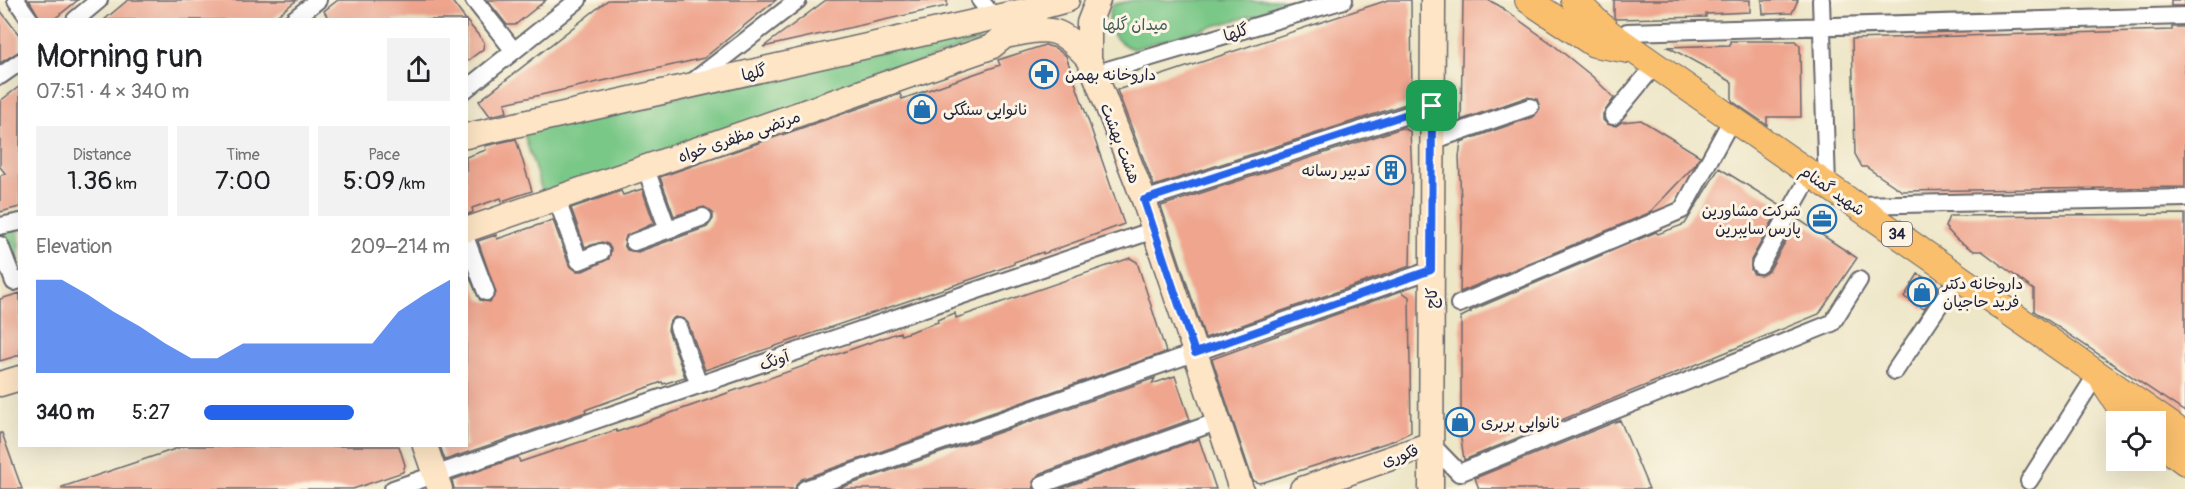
<!DOCTYPE html>
<meta charset="utf-8">
<style>
:root{--surface:#fff;--page:#f2f2f2;--text:#202124;--muted:#757577;--accent:#2563eb}
body{margin:0;font-family:Pangolin,"Playpen Sans Arabic",sans-serif;background:var(--page);color:var(--text);height:100vh;display:flex;flex-direction:column;font-size:22px;white-space:nowrap}
*{box-sizing:border-box;margin:0}
p{font-size:20px;color:var(--muted)}
.icon{flex:none;width:33px;height:33px;fill:none;stroke:currentColor;stroke-width:2;stroke-linecap:round;stroke-linejoin:round}
.map{position:relative;flex:1;overflow:hidden}
.drawer{position:absolute;left:18px;top:18px;width:450px;height:429px;display:flex;flex-direction:column;background:var(--surface);border-radius:0px;box-shadow:0 6px 24px #0002}
.drawer>*{flex:none}
.fabs{position:absolute;left:2106px;top:411px;display:grid;gap:12px}
.fabs a{display:grid;place-items:center;width:60px;height:60px;border-radius:0px;background:var(--surface);box-shadow:0 6px 24px #0002;font-size:30px}
.pin{position:absolute;display:grid;place-items:center;width:51px;height:51px;color:#fff;margin:-26px;border-radius:12px;box-shadow:0 3px 9px #0006}
.round{display:grid;place-items:center;flex:none;width:63px;height:63px;border-radius:0px;background:var(--page)}
.head{display:flex;align-items:center;justify-content:space-between;height:102px;padding:0 18px}
h1{font-size:33px;font-weight:600;line-height:45px}
.figures{display:grid;grid-template-columns:repeat(3,1fr);gap:9px;height:102px;padding:6px 18px}
.figures div{display:grid;align-content:center;border-radius:0px;background:var(--page);text-align:center}
.figures b{font-size:26px;font-weight:600}
.figures small{font-size:16px;font-weight:400}
.figures p{font-size:16px}
.chart{height:168px;padding:12px 18px}
.chart p{display:flex;justify-content:space-between}
.chart svg{width:100%;height:108px;margin-top:6px;fill:var(--accent);opacity:.7}
ul{padding:0 18px;list-style:none;font-size:20px}
li{display:grid;grid-template-columns:96px 72px 1fr;align-items:center;height:45px}
li i{height:15px;border-radius:8px;background:var(--accent)}
.map>svg:first-child{display:block}
.green{fill:#7ac888;stroke:#4e7562;stroke-width:1.5}
.building{fill:#efa58e}
.lines{fill:none;stroke-linecap:round;stroke-linejoin:round}
.street-casing{stroke:#69676c;stroke-width:20}
.secondary-casing{stroke:#69676c;stroke-width:27}
.primary-casing{stroke:#69676c;stroke-width:28}
.street{stroke:#fff;stroke-width:16}
.secondary{stroke:#fde5c5;stroke-width:24}
.primary{stroke:#f9bf6d;stroke-width:26}
.route-casing{stroke:#fff;stroke-width:12}
.route{stroke:#2563eb;stroke-width:8}
.labels{text-anchor:middle;stroke-width:6;stroke-linejoin:round;paint-order:stroke}
.shield{fill:#fcf5e5;stroke:#63616e;stroke-width:1.5}
.shield-label{font-size:15px;font-weight:bold;fill:#22223b}
.park-label{font-size:16px;fill:#415c56;stroke:#fcf5e5}
.street-label{font-size:16px;fill:#22223b;stroke:#fcf5e5}
.poi-label{font-size:16px;fill:#22223b;stroke:#fcf5e5;text-anchor:start}
</style>
<div class="map">
<svg width="2185" height="489" viewBox="0 0 2185 489">
<rect width="100%" height="100%" fill="#fcf5e5"/>
<filter id="ink" filterUnits="userSpaceOnUse"><feTurbulence type="fractalNoise" baseFrequency=".0167" numOctaves="2"/><feDisplacementMap in="SourceGraphic" scale="12" xChannelSelector="R" yChannelSelector="G"/><feConvolveMatrix kernelMatrix="1 2 1 2 8 2 1 2 1" color-interpolation-filters="sRGB"/></filter>
<filter id="wash" filterUnits="userSpaceOnUse"><feTurbulence type="fractalNoise" baseFrequency=".008" numOctaves="4" result="noise"/><feDisplacementMap in="SourceGraphic" scale="24" xChannelSelector="R" yChannelSelector="G"/><feGaussianBlur stdDeviation="1.35" result="paint"/><feColorMatrix in="noise" values="0 0 0 0 0 0 0 0 0 0 0 0 0 0 0 0 0 1.4 0 .05"/><feComposite in="paint" operator="in"/></filter>
<g filter="url(#wash)">
<rect width="100%" height="100%" fill="#ede6c7"/>
<!-- green -->
<path class="green" d="M 1134,0 L 1307,0 L 1133,49 C 1113,42 1104,25 1112,5 Z
M 978,30 L 979,41 L 544,197 L 523,131 Z
M 19,226 L 19,275 L 16,276 L 0,231 Z"/>
<g id="blocks">
<!-- building -->
<path class="building" d="M 29,0 L 78,0 L 53,20 L 41,20 Z
M 128,0 L 297,0 L 271,20 L 104,20 Z
M 338,0 L 451,0 L 466,20 L 329,20 L 324,11 Z
M 487,0 L 546,0 L 515,25 L 507,25 Z
M 608,0 L 776,0 L 704,58 L 505,103 L 507,112 L 490,116 L 479,101 Z
M 826,0 L 947,0 L 947,6 L 763,47 Z
M 1388,0 L 1411,0 L 1412,102 L 1154,186 L 1117,90 Z
M 1463,0 L 1488,0 L 1498,5 L 1551,43 L 1593,77 L 1614,98 L 1603,114 L 1603,120 L 1607,124 L 1616,126 L 1622,122 L 1641,120 L 1700,156 L 1695,165 L 1649,213 L 1460,292 L 1462,223 L 1459,157 L 1461,142 L 1533,117 L 1540,108 L 1537,99 L 1527,97 L 1461,120 Z
M 1614,0 L 1750,0 L 1750,12 L 1706,14 L 1706,17 L 1616,19 L 1614,17 Z
M 1762,0 L 1798,0 L 1792,13 L 1763,14 Z
M 2171,0 L 2185,0 L 2185,6 L 2171,6 Z
M 0,10 L 20,36 L 20,51 L 0,63 Z
M 466,20 L 484,42 L 483,49 L 466,62 Z
M 2172,27 L 2185,27 L 2185,187 L 1902,191 L 1866,167 L 1862,167 L 1855,154 L 1852,39 L 2102,32 L 2172,30 Z
M 1730,41 L 1795,41 L 1800,46 L 1801,117 L 1767,117 L 1767,125 L 1732,101 L 1732,82 L 1668,47 L 1730,45 Z
M 1045,45 L 1055,48 L 1066,56 L 1124,224 L 1043,254 L 1043,252 L 1014,262 L 1014,264 L 975,278 L 705,370 L 688,323 L 684,319 L 675,317 L 670,321 L 668,330 L 685,377 L 663,384 L 662,382 L 585,410 L 586,412 L 445,460 L 440,446 L 466,446 L 466,270 L 480,300 L 490,302 L 496,293 L 478,241 L 496,235 L 497,239 L 553,220 L 569,265 L 577,271 L 583,271 L 609,259 L 611,249 L 608,244 L 602,242 L 585,247 L 571,208 L 621,191 L 623,195 L 642,189 L 654,223 L 626,236 L 624,245 L 627,250 L 638,252 L 707,227 L 713,219 L 713,213 L 704,207 L 674,216 L 660,177 L 900,94 L 902,99 L 1000,65 L 998,60 Z
M 20,86 L 20,207 L 0,212 L 0,176 L 5,173 L 0,167 L 0,101 Z
M 1402,128 L 1410,131 L 1412,175 L 1410,266 L 1205,338 L 1161,206 Z
M 516,139 L 532,191 L 502,201 L 501,198 L 472,208 L 473,212 L 466,215 L 466,157 L 486,150 L 485,146 Z
M 1719,168 L 1781,206 L 1751,260 L 1751,270 L 1754,274 L 1761,275 L 1769,271 L 1798,219 L 1857,258 L 1819,314 L 1464,460 L 1461,439 L 1461,317 L 1471,312 L 1470,311 L 1656,232 L 1658,234 L 1685,224 Z
M 2185,214 L 2185,412 L 2034,311 L 2034,290 L 1982,251 L 1974,251 L 1957,240 L 1945,227 L 1949,216 Z
M 1130,258 L 1137,262 L 1166,352 L 802,479 L 797,483 L 795,489 L 454,489 L 452,480 L 518,457 L 520,462 L 616,430 L 617,432 L 900,332 L 901,335 L 938,322 L 937,320 L 955,313 L 956,318 Z
M 1918,274 L 1939,286 L 1924,309 L 1904,297 Z
M 1401,291 L 1409,297 L 1411,432 L 1392,441 L 1264,482 L 1259,483 L 1253,481 L 1212,359 Z
M 20,293 L 20,355 L 0,361 L 0,299 Z
M 1175,376 L 1190,420 L 1039,474 L 1033,482 L 1034,489 L 837,489 L 1155,378 L 1152,384 Z
M 1620,420 L 1649,489 L 1479,489 L 1475,478 Z
M 0,433 L 2,433 L 22,489 L 0,489 Z
M 1199,439 L 1216,489 L 1060,489 Z
M 184,446 L 399,446 L 405,465 L 403,472 L 353,489 L 62,489 L 62,487 Z"/>
</g>
</g>
<g filter="url(#ink)">
<use href="#blocks" fill-opacity="0" stroke="#69676c" stroke-width="1.5"/>
<g class="lines">
<!-- street casing -->
<g class="street-casing">
<path id="street" d="M 16,0 L 30,20
M 474,0 L 514,51
M 980,0 L 1000,25
M 1821,0 L 1827,185
M 75,20 L 99,0
M 293,20 L 318,0
M 1627,32 L 2185,16
M 1094,74 L 1344,0
M 0,76 L 20,62
M 691,83 L 798,0
M 466,89 L 578,0
M 1613,116 L 1655,65
M 1432,141 L 1530,107
M 646,169 L 668,230
M 557,200 L 579,261 L 601,252
M 1144,200 L 1432,107
M 1856,205 L 2185,198
M 0,226 L 20,222
M 466,239 L 486,292
M 634,242 L 703,217
M 0,245 L 14,282 L 20,280
M 1760,265 L 1811,174
M 1459,304 L 1682,210 L 1732,119
M 678,327 L 699,385
M 1895,371 L 1958,277
M 1431,444 L 1459,473 L 1832,323 L 1859,280
M 2029,481 L 2097,374
M 1043,484 L 1219,421
M 393,489 L 1154,230
M 805,489 L 1431,270"/>
</g>
<!-- secondary casing -->
<g class="secondary-casing">
<path id="secondary" d="M 1098,0 L 1089,23 L 1089,59 L 1144,200 L 1241,489
M 1010,35 C 1051,26 1060,27 1089,59
M 466,136 L 1041,7 L 1067,0
M 466,230 L 991,47 L 1041,7
M 0,384 L 20,378
M 425,446 L 440,489
M 1302,489 L 1431,444
M 1431,489 L 1433,0"/>
</g>
<!-- primary casing -->
<g class="primary-casing">
<path id="primary" d="M 1528,0 L 1594,44 L 1628,50
M 1574,0 L 1609,33 L 2185,435
M 2105,385 L 2130,422
M 2156,440 L 2185,462"/>
</g>
<!-- street -->
<use href="#street" class="street"/>
<!-- secondary -->
<use href="#secondary" class="secondary"/>
<!-- primary -->
<use href="#primary" class="primary"/>
</g>
</g>
<g class="lines" filter="url(#ink)">
<!-- route casing -->
<g class="route-casing">
<path id="route" d="M 1432,106 L 1431,270 L 1195,353 L 1144,200 Z"/>
</g>
<!-- route -->
<use href="#route" class="route"/>
</g>
<!-- icons -->
<defs>
<g id="pharmacy-ring" transform="scale(1.5)"><circle r="9.5" fill="#fcf5e5" stroke="#1f6fb2" stroke-width="1.5"/><path d="M-2-6h4v4h4v4h-4v4h-4v-4h-4v-4h4Z" fill="#1f6fb2"/></g>
<g id="shop-ring" transform="scale(1.5)"><circle r="9.5" fill="#fcf5e5" stroke="#1f6fb2" stroke-width="1.5"/><path d="M-5-2.5h2.3a2.7 3.5 0 0 1 5.4 0H5L5.5 6h-11ZM-1.5-2.5h3a1.5 2.3 0 0 0-3 0Z" fill="#1f6fb2"/></g>
<g id="building-ring" transform="scale(1.5)"><circle r="9.5" fill="#fcf5e5" stroke="#1f6fb2" stroke-width="1.5"/><path d="M-4-6H4V6H1V3H-1V6H-4ZM-2.5-4.3h1.7v1.8h-1.7ZM.8-4.3h1.7v1.8H.8ZM-2.5-1h1.7V.8h-1.7ZM.8-1h1.7V.8H.8Z" fill="#1f6fb2"/></g>
<g id="office-ring" transform="scale(1.5)"><circle r="9.5" fill="#fcf5e5" stroke="#1f6fb2" stroke-width="1.5"/><path d="M-6-3h4V-5.5h4V-3h4V5H-6ZM-1-4.5V-3h2v-1.5ZM-6 0V1H6V0Z" fill="#1f6fb2"/></g>
</defs>
<g fill-rule="evenodd">
<use href="#pharmacy-ring" x="1044" y="74"/>
<use href="#shop-ring" x="922" y="109"/>
<use href="#building-ring" x="1391" y="170"/>
<use href="#office-ring" x="1822" y="219"/>
<use href="#shop-ring" x="1922" y="292"/>
<use href="#shop-ring" x="1460" y="422"/>
</g>
<g class="labels">
<!-- shield labels -->
<rect class="shield" x="1882" y="222" width="30" height="24" rx="4.5"/>
<g class="shield-label">
<text x="1897" y="239">34</text>
</g>
<!-- park labels -->
<g class="park-label">
<text x="1135" y="30">میدان گلها</text>
</g>
<!-- street labels -->
<g class="street-label">
<text transform="translate(1236 32) rotate(-17)" y="6">گلها</text>
<text transform="translate(754 72) rotate(-13)" y="6">گلها</text>
<text transform="translate(739 136) rotate(-19)" y="6">مرتضی مظفری خواه</text>
<text transform="translate(1121 143) rotate(69)" y="6">هشت بهشت</text>
<text transform="translate(1833 190) rotate(35)" y="6">شهید گمنام</text>
<text transform="translate(1431 298) rotate(-90)" y="6">کاج</text>
<text transform="translate(774 360) rotate(-19)" y="6">آونگ</text>
<text transform="translate(1400 455) rotate(-19)" y="6">فکوری</text>
</g>
<!-- poi labels -->
<g class="poi-label">
<text x="1065" y="80">داروخانه بهمن</text>
<text x="943" y="115">نانوایی سنگکی</text>
<text x="1370" y="176" text-anchor="end">تدبیر رسانه</text>
<text x="1801" y="216" text-anchor="end">شرکت مشاورین<tspan x="1801" dy="18">پارس سایبرین</tspan></text>
<text x="1943" y="289">داروخانه دکتر<tspan x="1943" dy="18">فرید حاجیان</tspan></text>
<text x="1481" y="428">نانوایی بربری</text>
</g>
</g>
</svg>
<div class="fabs">
<a><svg class="icon" aria-label="locate" viewBox="0 0 24 24"><circle cx="12" cy="12" r="6"/><path d="M12 2v4M12 18v4M2 12h4M18 12h4"/></svg></a>
</div>
<div class="pin" style="left:1432px;top:106px;background:#1e9e55"><svg class="icon" aria-label="arrive" viewBox="0 0 24 24"><path d="M6 21V4h12l-3 4 3 4H6"/></svg></div>
<section class="drawer">
<div class="head"><div><h1>Morning run</h1><p>07:51 · 4 × 340 m</p></div><a class="round"><svg class="icon" aria-label="share" viewBox="0 0 24 24"><path d="M12 15V3M7 8l5-5 5 5M5 13v7h14v-7"/></svg></a></div>
<div class="figures">
<div><p>Distance</p><b>1.36<small> km</small></b></div>
<div><p>Time</p><b>7:00</b></div>
<div><p>Pace</p><b>5:09<small> /km</small></b></div>
</div>
<div class="chart"><p><span>Elevation</span>209–214 m</p>
<svg viewBox="0 0 160 44" preserveAspectRatio="none"><path d="M0 44V6L10 6L20 12L30 19L40 25L50 32L60 38L70 38L80 32L90 32L100 32L110 32L120 32L130 32L140 19L150 12L160 6V44z"/></svg>
</div>
<ul>
<li><b>340 m</b>5:27<i style="width:61%"></i></li>
</ul>
</section>
</div>
